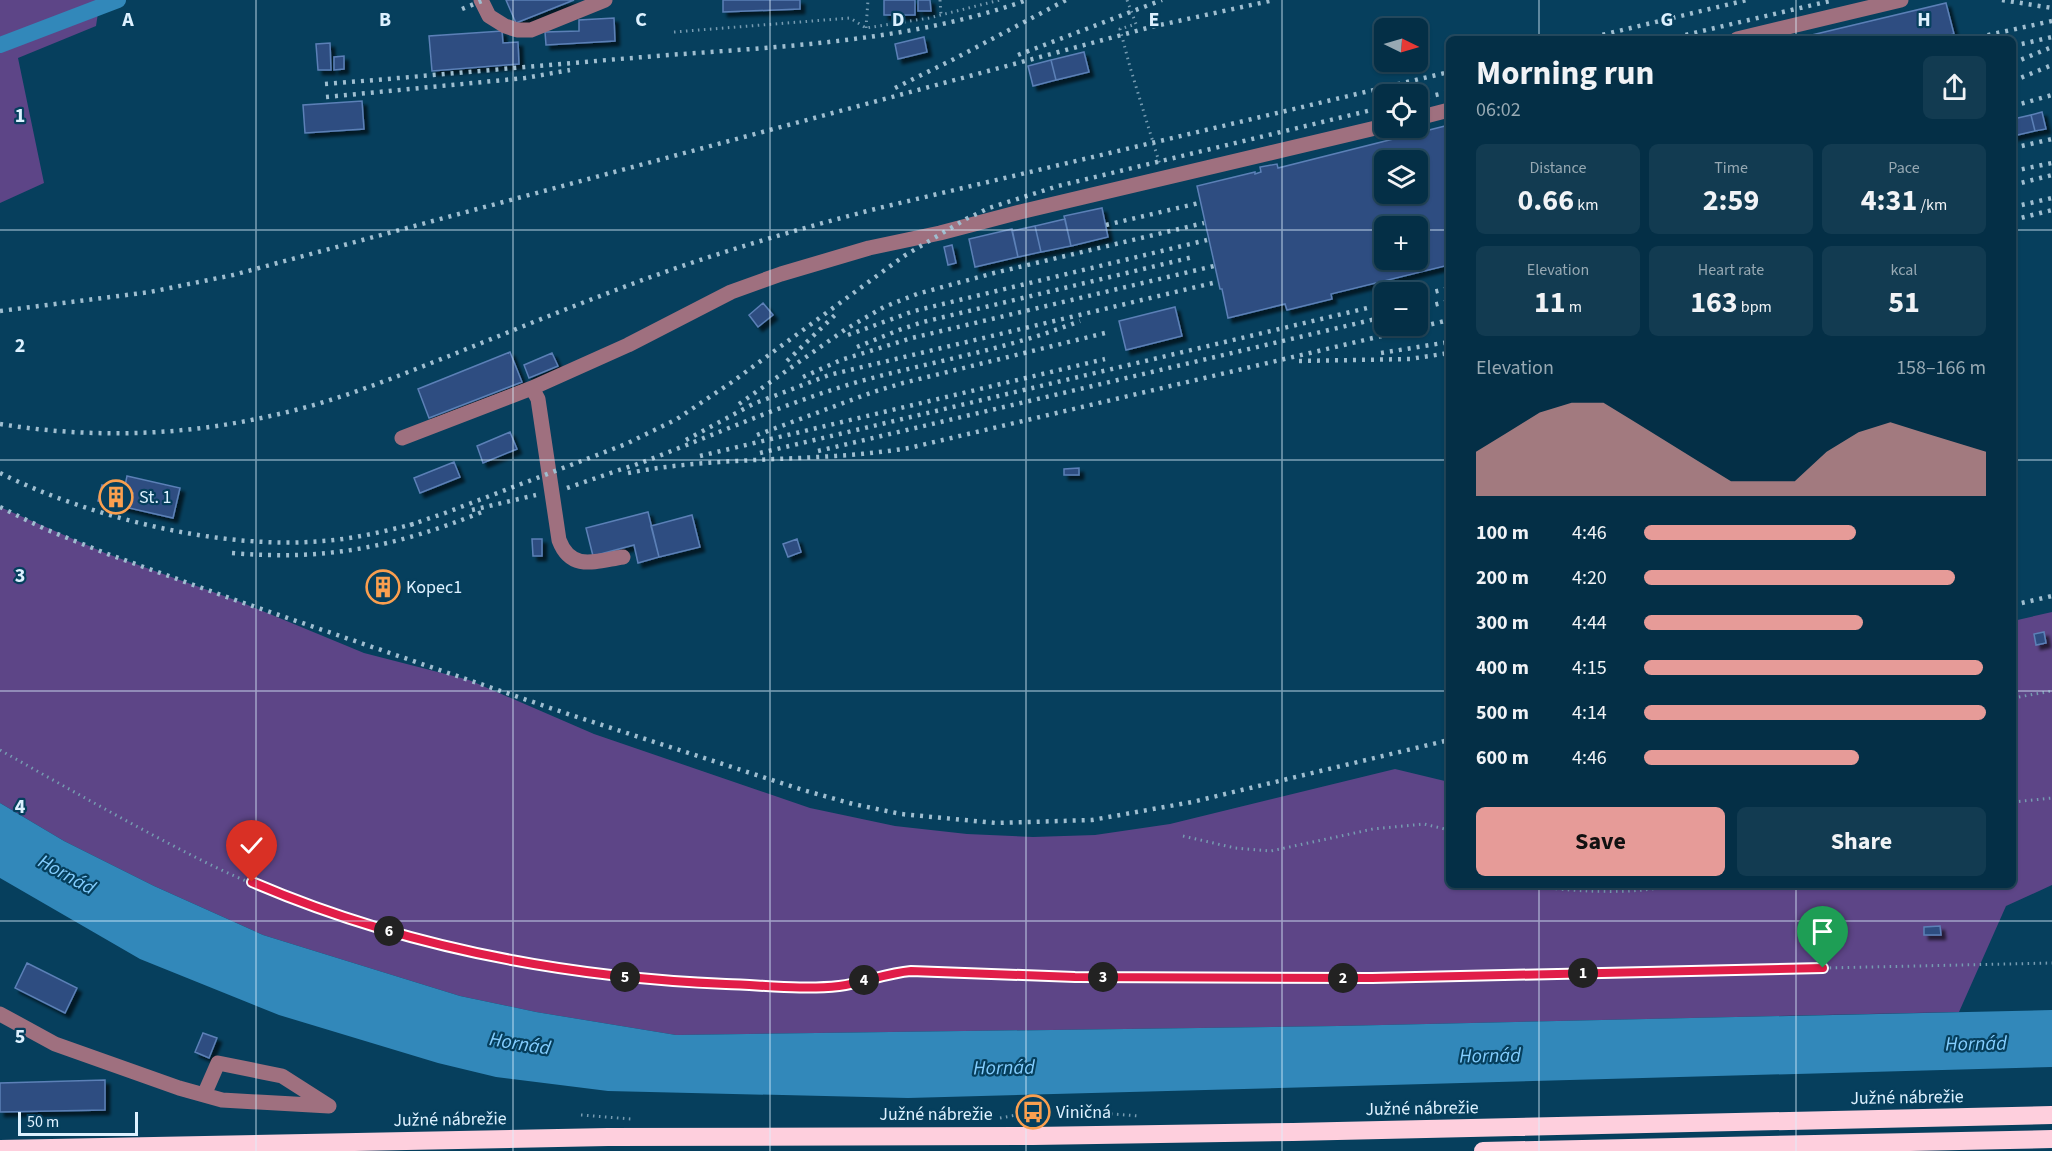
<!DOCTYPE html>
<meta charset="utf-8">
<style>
:root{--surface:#042f46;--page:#123b51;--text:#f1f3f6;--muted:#97a9b3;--line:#254a5f;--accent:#e69b98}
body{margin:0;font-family:"Source Sans 3",sans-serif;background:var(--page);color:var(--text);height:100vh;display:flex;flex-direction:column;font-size:22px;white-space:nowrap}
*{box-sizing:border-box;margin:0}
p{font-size:20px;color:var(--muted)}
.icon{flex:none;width:33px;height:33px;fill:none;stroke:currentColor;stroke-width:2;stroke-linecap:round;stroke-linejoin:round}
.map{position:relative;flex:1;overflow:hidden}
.panel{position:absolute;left:1446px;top:36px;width:570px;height:852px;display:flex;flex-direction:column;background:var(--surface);border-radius:9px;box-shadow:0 2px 4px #0004,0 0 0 2px var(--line)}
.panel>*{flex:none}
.needle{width:39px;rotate:95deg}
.buttons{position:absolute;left:1374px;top:18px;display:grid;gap:12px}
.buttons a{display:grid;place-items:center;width:54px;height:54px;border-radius:9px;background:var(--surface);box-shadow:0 2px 4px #0004,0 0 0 2px var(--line);font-size:30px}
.scale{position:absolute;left:18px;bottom:15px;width:120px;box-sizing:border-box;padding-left:6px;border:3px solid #ddf1ff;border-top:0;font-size:16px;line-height:21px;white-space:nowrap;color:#ddf1ff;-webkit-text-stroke:4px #063f5d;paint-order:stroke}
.pin{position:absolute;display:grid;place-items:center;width:51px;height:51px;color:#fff;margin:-62px -26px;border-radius:50% 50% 50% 0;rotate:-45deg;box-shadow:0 0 6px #0007}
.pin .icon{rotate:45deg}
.km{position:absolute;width:30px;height:30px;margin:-15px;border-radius:50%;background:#222;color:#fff;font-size:16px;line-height:30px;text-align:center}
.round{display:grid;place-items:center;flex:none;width:63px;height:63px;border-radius:9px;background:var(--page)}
.summary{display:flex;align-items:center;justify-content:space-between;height:102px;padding:0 30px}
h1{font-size:33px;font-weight:700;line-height:45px}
.metrics{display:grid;grid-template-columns:repeat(3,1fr);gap:9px;height:102px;padding:6px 30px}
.metrics div{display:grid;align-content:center;border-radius:9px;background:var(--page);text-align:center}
.metrics b{font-size:30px;font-weight:700}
.metrics small{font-size:16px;font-weight:400}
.metrics p{font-size:16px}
.chart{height:168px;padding:12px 30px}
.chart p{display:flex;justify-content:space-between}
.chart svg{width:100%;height:108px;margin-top:6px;fill:var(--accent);opacity:.7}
.button{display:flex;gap:12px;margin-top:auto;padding:12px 30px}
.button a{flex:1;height:69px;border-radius:9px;background:var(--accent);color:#111;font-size:24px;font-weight:700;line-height:69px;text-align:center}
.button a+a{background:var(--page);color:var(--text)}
ul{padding:0 30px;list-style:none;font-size:20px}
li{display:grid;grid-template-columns:96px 72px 1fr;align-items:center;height:45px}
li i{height:15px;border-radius:8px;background:var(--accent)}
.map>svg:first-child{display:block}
.green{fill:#5d4587}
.water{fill:#3288ba}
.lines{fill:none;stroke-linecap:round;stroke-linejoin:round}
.canal{stroke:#3288ba;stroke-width:16}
.building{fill:#2d4e81;stroke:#5c80b7;stroke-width:1.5;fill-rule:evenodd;filter:url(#shadow)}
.path{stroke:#769bb1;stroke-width:3;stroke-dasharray:1.5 4.5;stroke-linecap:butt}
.minor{stroke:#9f707f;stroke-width:15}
.highway{stroke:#fecfdd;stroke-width:18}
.rail{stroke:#9fbed0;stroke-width:4.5;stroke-dasharray:3 6;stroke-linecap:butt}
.route-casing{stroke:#fff;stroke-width:12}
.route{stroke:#e11d48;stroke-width:8}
.grid{fill:none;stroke:#ddf1ff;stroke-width:1.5;stroke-opacity:0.55}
.labels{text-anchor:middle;stroke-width:4.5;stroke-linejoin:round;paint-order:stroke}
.poi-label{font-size:18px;fill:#ddf1ff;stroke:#063f5d;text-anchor:start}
.street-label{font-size:18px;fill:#ddf1ff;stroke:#063f5d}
.water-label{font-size:20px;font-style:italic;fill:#83cdfe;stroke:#063f5d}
.grid-label{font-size:20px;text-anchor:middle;font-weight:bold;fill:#ddf1ff;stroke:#063f5d;stroke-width:4.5;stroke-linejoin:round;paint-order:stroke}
</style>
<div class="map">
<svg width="2052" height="1151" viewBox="0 0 2052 1151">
<defs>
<filter id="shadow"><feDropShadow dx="4.5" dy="4.5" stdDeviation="1.5" flood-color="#0009"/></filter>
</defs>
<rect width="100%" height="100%" fill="#063f5d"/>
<!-- green -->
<path class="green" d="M 0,0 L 100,0 L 96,26 L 18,58 L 44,183 L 0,203 Z
M 0,507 L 105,553 L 238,601 L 364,653 L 469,680 L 594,734 L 810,808 L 895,826 L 967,834 L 1033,837 L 1095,835 L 1170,824 L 1395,769 L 1449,782 L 1449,885 L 2013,885 L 2013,621 L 2052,612 L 2052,885 L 2006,906 L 1959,1012 L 1338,1026 L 676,1035 L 536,1012 L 460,996 L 263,935 L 154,886 L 64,841 L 0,803 Z"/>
<!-- water -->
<path class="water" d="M 0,803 L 64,841 L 154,886 L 263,935 L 460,996 L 536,1012 L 676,1035 L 1338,1026 L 2052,1010 L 2052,1067 L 908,1098 L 608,1091 L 496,1077 L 438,1063 L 279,1015 L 140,959 L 0,878 Z"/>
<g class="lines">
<!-- canal -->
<path class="canal" d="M 0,45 L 118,0"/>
</g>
<!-- building -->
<path class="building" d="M 506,0 L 574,0 L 516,23 Z
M 723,0 L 800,0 L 800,9 L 723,12 Z
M 884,0 L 915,0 L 915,15 L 884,15 Z
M 918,0 L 930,0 L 931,11 L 918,11 Z
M 1946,3 L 1954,34 L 1933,39 L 1795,39 Z
M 614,18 L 615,41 L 546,45 L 545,32 L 579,31 L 579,20 Z
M 502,31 L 503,43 L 518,42 L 519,64 L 432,71 L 429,36 Z
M 924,37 L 927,52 L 898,59 L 895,44 Z
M 330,43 L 331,70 L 318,70 L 316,44 Z
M 1084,52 L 1089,72 L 1056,80 L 1051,60 Z
M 344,56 L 344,69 L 334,70 L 334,57 Z
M 1051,60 L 1056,80 L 1033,86 L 1028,66 Z
M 362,101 L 364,129 L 305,133 L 303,105 Z
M 2042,112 L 2046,129 L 2035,131 L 2031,115 Z
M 2031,115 L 2035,131 L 2013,136 L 2013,119 Z
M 1449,125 L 1449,265 L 1331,294 L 1332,299 L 1287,310 L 1285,304 L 1228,318 L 1222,289 L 1220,289 L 1197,186 L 1255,172 L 1255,174 L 1261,172 L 1260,167 L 1277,164 L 1278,168 ZM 1384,160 L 1418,160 L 1418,194 L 1384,194 ZM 1384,226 L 1418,226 L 1418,260 L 1384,260 Z
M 1102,208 L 1108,237 L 1071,246 L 1064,216 Z
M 1065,219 L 1071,246 L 1041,252 L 1035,226 Z
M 1035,226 L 1041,252 L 1018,257 L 1012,231 Z
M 1012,229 L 1018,257 L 975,267 L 969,239 Z
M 952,245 L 956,263 L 948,265 L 944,247 Z
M 763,303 L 773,315 L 758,327 L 749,315 Z
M 1175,307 L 1182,336 L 1126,350 L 1119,321 Z
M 510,352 L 522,382 L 429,418 L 418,389 Z
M 552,353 L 558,366 L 529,378 L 524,365 Z
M 510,432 L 517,449 L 483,463 L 477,446 Z
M 454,462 L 460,477 L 420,493 L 414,478 Z
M 1079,468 L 1079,475 L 1064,475 L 1064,469 Z
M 127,476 L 180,488 L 173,518 L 129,508 L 133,493 L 124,491 Z
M 102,485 L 133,493 L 129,508 L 98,501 Z
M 648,512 L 659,557 L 638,563 L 634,545 L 593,556 L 586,528 Z
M 692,515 L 700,547 L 659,557 L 651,526 Z
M 532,539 L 542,539 L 542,556 L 533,556 Z
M 797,539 L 801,552 L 788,557 L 783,544 Z
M 372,581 L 395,585 L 393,593 L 370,589 Z
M 2044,632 L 2046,643 L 2036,645 L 2034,634 Z
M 1940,926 L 1941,935 L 1924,935 L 1924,927 Z
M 27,963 L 77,988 L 65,1013 L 15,988 Z
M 203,1033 L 217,1038 L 209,1058 L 195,1052 Z
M 105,1080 L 105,1110 L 0,1112 L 0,1083 Z"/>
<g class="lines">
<!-- path -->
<path class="path" d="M 940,0 L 941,15
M 1127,0 L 1136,24 L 1120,29 L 1130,67 L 1160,165
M 866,28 L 868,0
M 674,32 L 850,18 L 866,28 L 929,18 L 1000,0
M 2013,698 L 2052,691
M 0,750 C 69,789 137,828 207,863 C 288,903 375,929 462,949 C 543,967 623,980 705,983 C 749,985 796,991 840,986 C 864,982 886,973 911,971 L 1075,977 L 1372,978 L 2052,963
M 2013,802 L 2052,798
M 1183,836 L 1235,848 L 1271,851 L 1373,829 L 1424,824 L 1449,830
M 1545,885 L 1549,888 C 1584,892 1640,894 1674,885
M 1099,1113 L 1139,1116
M 581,1115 L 631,1119
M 1000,1118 L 1033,1112"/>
<!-- minor -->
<path class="minor" d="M 481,0 L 489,16 L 505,26 L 517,30 L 531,30 L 605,0
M 1737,39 L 1901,0
M 1418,118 L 1449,110
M 532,388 L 628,345 L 731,292 L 781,274 L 869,248 L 940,233 L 1020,212 L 1384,126
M 402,438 L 532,388 L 538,399 L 559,540 C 571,572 596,561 623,557
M 0,1014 L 55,1044 L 179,1088 L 222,1100 L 329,1106 L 282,1076 L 218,1063 L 204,1095"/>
<!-- highway -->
<path class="highway" d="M 0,1149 L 608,1137 L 1033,1136 L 1293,1132 L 2052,1115
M 1483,1151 L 2052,1139"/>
<!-- rail -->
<path class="rail" d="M 2002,0 L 2052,8
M 462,9 L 484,0
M 1585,39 L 1747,0
M 1668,39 L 1834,0
M 1970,39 L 2052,21
M 2013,46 L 2052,37
M 1018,55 L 1162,0
M 2013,63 L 2052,47
M 2013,81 L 2052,65
M 325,84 C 440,75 554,64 669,55 C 789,46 912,41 1027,0
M 895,88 L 954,59 L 1066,0
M 326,97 L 525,78 L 570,70
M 1418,99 L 1449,92
M 2013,106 L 2052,95
M 2013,148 L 2052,139
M 2013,171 L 2052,163
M 2013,185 L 2052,175
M 2013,207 L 2052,198
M 2013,220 L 2052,210
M 1106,225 L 1199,203
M 1418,296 L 1449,288
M 1418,309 L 1449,301
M 0,311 L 150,292 L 233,275 L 1151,27 L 1274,0
M 848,335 L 914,311 L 1207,240
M 857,347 L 899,330 L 923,322 L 1193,257
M 1381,353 L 1449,342
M 787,361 L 837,313
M 1299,361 L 1410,359 L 1449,353
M 803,377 L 841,360 L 912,338 L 1214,266
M 739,404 L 846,329 L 884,307 L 917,294 L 994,273 L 1204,223
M 0,424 C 93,439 187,436 279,414 C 337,401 393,378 449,356 C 504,334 560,311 616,290 C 702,257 790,231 879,208 L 1449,72
M 757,435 L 873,392 L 903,383 L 1105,333
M 686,440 L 753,404 L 829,375 L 1217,282
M 818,451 L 1384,317
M 760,453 L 1384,304
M 700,456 L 1105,359
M 635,465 C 710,437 784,403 861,381 C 934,361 1009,349 1080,321
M 0,473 C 91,518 222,550 323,541 C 354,539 386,531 417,523
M 628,473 C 721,455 816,463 909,448 L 1449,320
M 567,488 L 634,465
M 0,507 L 45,529 L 105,553 L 238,601 L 568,714 L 803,790 L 853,804 L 901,814 L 996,823 L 1092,820 L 1192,802 L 1449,740
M 472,510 L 536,495
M 410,525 L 445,513 L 626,444 L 677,419 L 732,382 L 904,256 L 966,219 L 989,208 L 1058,186 L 1384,107
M 232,553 C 326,561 395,547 482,512
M 2013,605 L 2052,596"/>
</g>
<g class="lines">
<!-- route casing -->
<g class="route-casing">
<path id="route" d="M 252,882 C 401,946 563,977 726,984 C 763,985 802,990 839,986 C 864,983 886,973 911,971 L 1075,977 L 1372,978 L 1823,968"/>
</g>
<!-- route -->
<use href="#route" class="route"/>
</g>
<!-- grid -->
<path class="grid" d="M 256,0 L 256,1151M 513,0 L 513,1151M 770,0 L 770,1151M 1026,0 L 1026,1151M 1282,0 L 1282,1151M 1539,0 L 1539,39M 1796,0 L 1796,39M 0,230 L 1384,230M 1418,230 L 1449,230M 2013,230 L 2052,230M 0,460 L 1449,460M 2013,460 L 2052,460M 0,691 L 1449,691M 2013,691 L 2052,691M 1539,885 L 1539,1151M 1796,885 L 1796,1151M 0,921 L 2052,921"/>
<!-- icons -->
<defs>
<g id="building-ring" transform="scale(1.725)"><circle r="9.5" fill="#063f5d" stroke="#fa9f4f" stroke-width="1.5"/><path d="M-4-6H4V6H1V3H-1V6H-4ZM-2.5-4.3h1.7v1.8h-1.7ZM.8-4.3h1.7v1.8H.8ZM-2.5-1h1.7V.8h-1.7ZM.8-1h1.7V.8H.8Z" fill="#fa9f4f"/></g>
<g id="bus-ring" transform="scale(1.725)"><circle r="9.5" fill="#063f5d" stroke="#fa9f4f" stroke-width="1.5"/><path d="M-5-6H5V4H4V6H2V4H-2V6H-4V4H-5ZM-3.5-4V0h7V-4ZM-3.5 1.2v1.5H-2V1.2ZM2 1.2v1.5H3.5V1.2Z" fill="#fa9f4f"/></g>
</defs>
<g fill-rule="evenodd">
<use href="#building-ring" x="116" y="497"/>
<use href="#building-ring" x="383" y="587"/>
<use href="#bus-ring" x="1033" y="1112"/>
</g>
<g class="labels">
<!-- poi labels -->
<g class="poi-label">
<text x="139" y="503">St. 1</text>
<text x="406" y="593">Kopec1</text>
<text x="1056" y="1118">Viničná</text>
</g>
<!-- street labels -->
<g class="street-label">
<text transform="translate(1907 1097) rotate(-1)" y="6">Južné nábrežie</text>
<text transform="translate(1422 1108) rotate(-1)" y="6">Južné nábrežie</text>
<text x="936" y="1120">Južné nábrežie</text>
<text transform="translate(450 1119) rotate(-1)" y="6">Južné nábrežie</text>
</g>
<!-- water labels -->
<g class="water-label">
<text transform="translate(67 874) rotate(29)" y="7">Hornád</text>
<text transform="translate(520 1043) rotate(9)" y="7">Hornád</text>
<text transform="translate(1976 1043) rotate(-1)" y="7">Hornád</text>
<text transform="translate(1490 1055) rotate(-1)" y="7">Hornád</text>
<text transform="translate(1004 1067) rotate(-1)" y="7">Hornád</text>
</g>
</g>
<g class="grid-label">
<text x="128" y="26">A</text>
<text x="385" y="26">B</text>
<text x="641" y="26">C</text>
<text x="898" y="26">D</text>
<text x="1154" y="26">E</text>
<text x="1667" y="26">G</text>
<text x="1924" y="26">H</text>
<text x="20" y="122">1</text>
<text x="20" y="352">2</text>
<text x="20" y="582">3</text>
<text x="20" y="813">4</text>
<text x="20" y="1043">5</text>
</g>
</svg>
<div class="buttons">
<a><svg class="needle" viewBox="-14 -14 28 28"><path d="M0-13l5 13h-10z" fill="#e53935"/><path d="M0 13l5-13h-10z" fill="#97a9b3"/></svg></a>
<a><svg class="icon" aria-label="locate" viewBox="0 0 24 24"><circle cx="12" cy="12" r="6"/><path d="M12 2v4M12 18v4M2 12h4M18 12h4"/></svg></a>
<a><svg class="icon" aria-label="layers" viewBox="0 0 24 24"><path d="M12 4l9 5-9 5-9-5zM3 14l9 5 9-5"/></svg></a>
<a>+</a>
<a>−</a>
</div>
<div class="scale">50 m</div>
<div class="pin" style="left:1823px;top:968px;background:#1e9e55"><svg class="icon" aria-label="arrive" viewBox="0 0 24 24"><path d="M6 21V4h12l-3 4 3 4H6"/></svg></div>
<div class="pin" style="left:252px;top:882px;background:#d93025"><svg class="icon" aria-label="check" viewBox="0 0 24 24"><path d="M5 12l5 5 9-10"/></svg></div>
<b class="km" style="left:1583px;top:973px">1</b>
<b class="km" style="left:1343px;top:978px">2</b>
<b class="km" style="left:1103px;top:977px">3</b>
<b class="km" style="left:864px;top:980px">4</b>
<b class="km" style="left:625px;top:977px">5</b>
<b class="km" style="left:389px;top:931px">6</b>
<section class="panel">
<div class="summary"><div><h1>Morning run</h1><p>06:02</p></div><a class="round"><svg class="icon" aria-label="share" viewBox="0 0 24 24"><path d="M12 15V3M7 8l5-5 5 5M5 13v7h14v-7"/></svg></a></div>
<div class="metrics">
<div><p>Distance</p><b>0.66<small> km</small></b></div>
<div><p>Time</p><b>2:59</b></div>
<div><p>Pace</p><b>4:31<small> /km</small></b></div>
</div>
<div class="metrics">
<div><p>Elevation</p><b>11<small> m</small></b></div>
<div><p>Heart rate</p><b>163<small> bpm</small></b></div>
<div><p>kcal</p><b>51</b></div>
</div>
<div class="chart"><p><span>Elevation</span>158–166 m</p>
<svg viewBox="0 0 160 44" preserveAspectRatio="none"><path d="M0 44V26L10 18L20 10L30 6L40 6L50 14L60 22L70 30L80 38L90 38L100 38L110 26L120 18L130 14L140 18L150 22L160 26V44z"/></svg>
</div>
<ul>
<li><b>100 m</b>4:46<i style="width:62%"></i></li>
<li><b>200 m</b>4:20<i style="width:91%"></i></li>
<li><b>300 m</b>4:44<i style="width:64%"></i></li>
<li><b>400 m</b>4:15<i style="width:99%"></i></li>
<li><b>500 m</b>4:14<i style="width:100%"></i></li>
<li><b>600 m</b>4:46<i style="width:63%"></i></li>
</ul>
<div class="button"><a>Save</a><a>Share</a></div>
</section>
</div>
